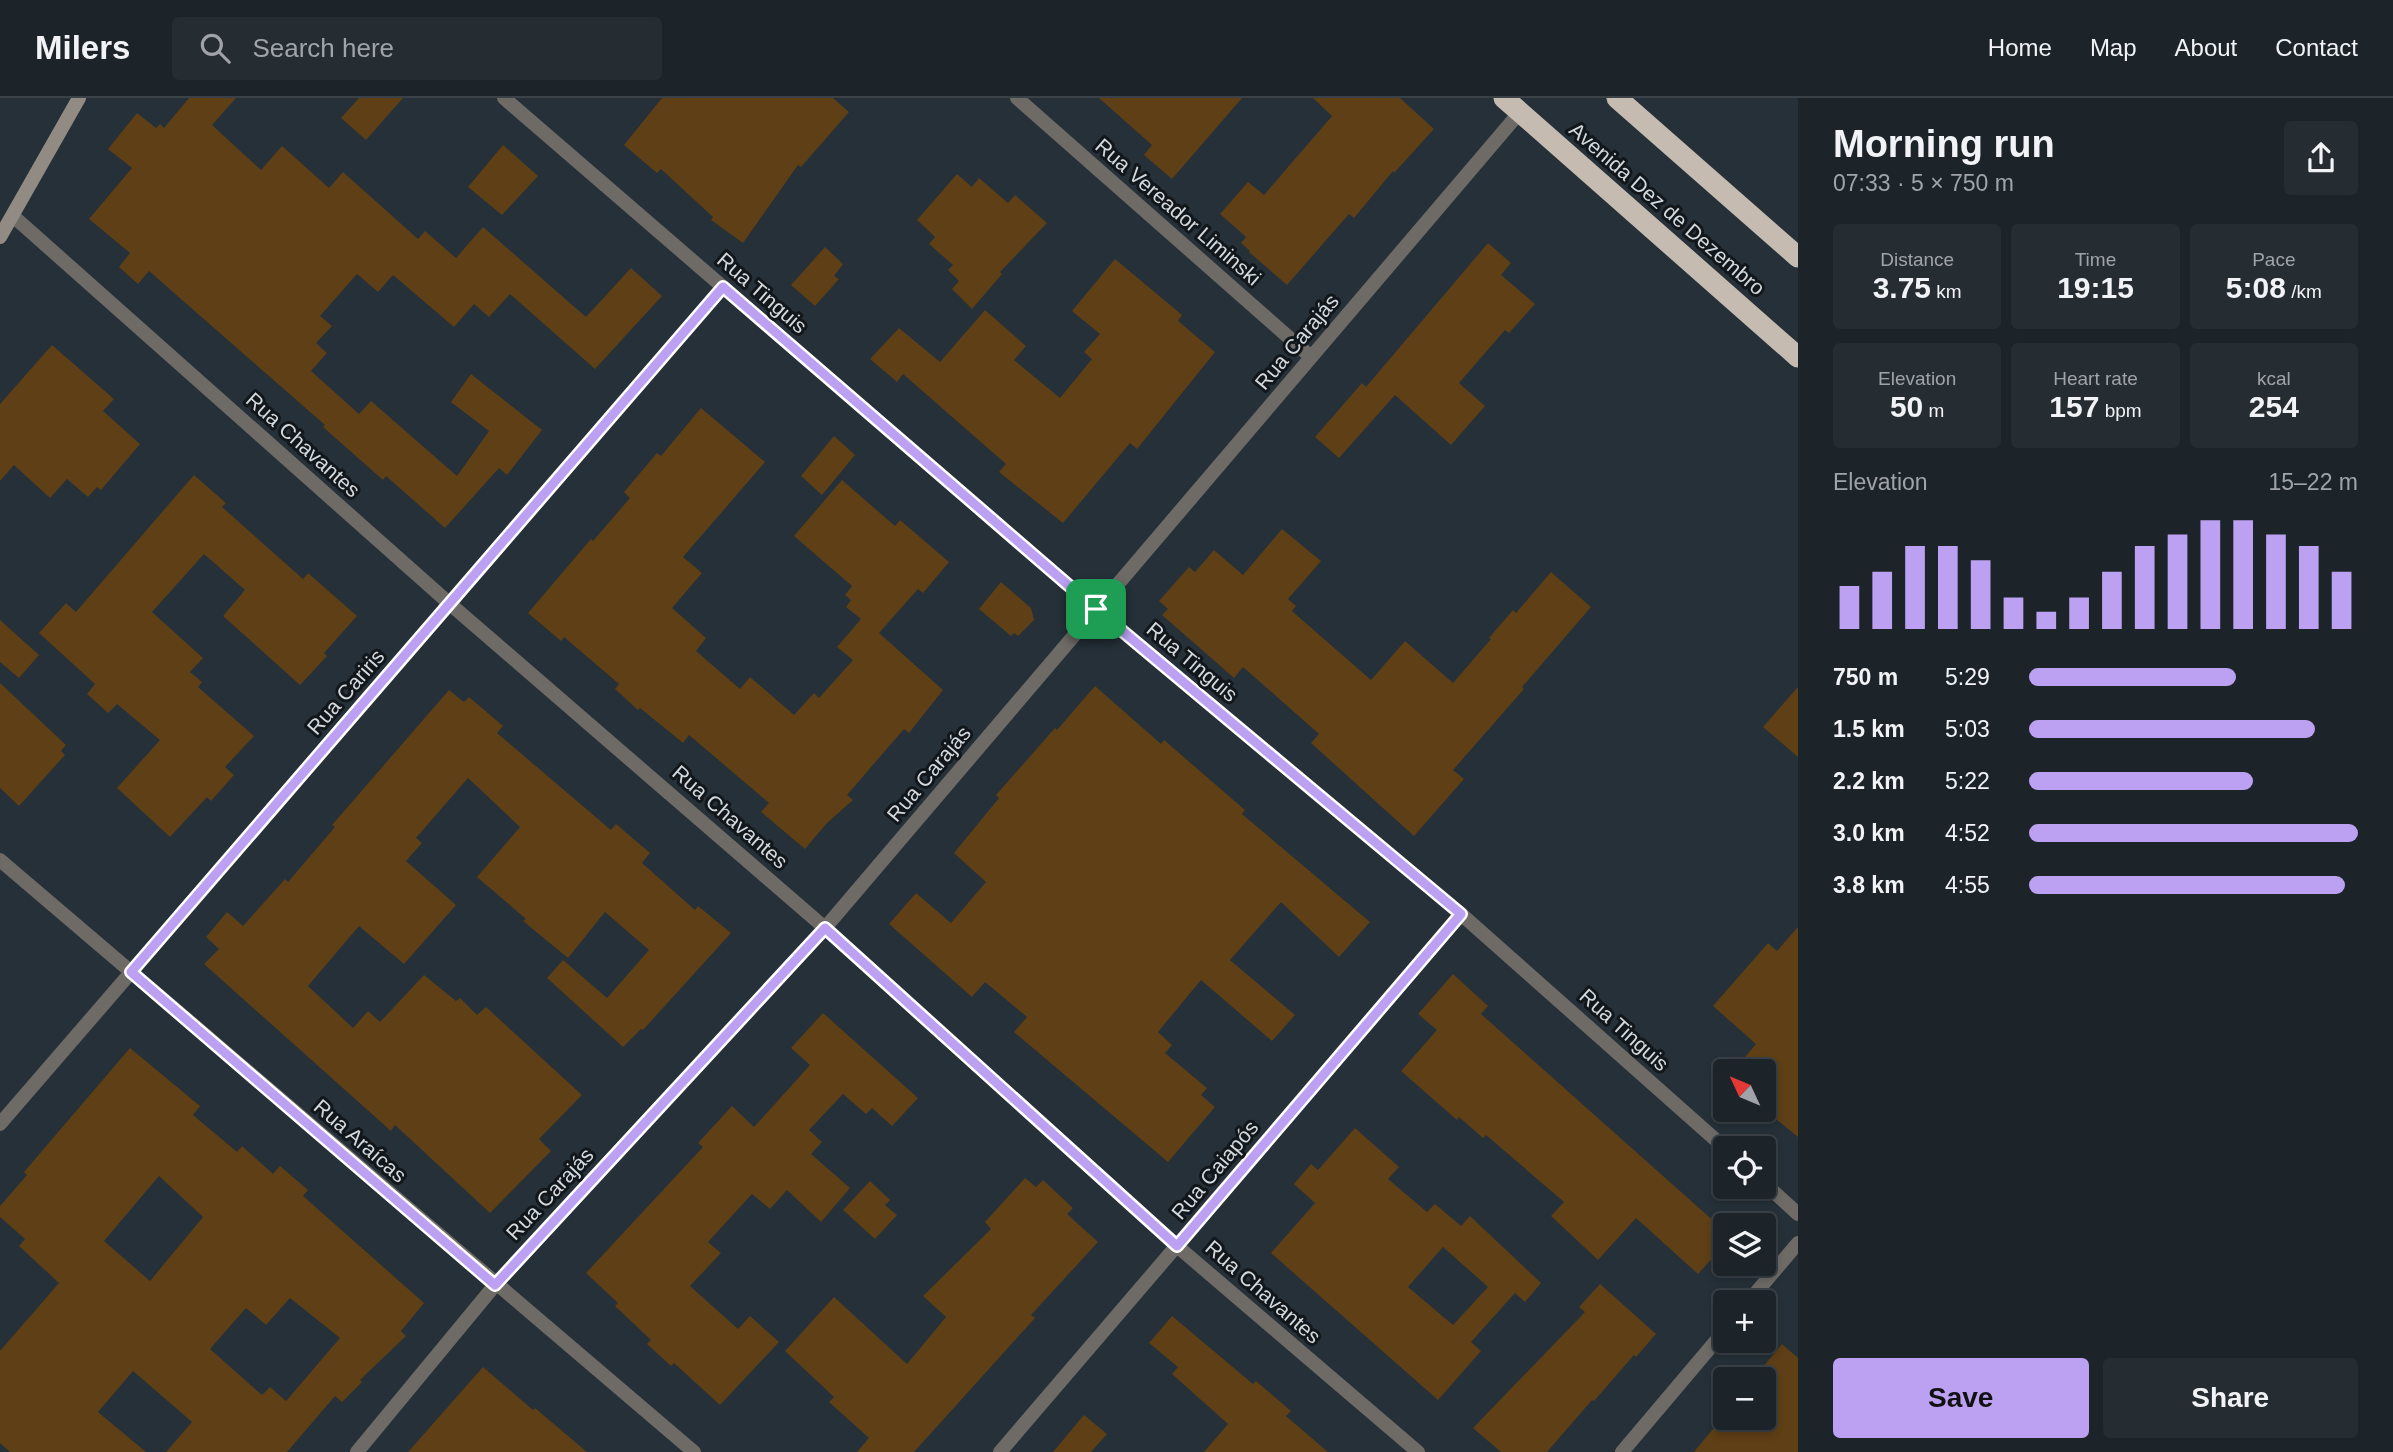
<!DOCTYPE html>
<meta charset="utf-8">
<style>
:root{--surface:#1c242a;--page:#252c32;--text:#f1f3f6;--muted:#a0a4a8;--line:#3a4147;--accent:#bca0f2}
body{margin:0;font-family:Arial,sans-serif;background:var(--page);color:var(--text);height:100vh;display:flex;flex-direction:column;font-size:26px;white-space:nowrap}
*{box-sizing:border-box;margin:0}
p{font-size:23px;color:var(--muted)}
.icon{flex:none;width:38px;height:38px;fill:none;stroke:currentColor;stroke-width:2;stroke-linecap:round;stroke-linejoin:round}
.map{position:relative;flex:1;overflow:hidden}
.details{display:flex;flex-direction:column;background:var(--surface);width:595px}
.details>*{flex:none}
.needle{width:46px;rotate:314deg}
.buttons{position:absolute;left:1713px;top:961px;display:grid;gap:14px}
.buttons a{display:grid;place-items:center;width:63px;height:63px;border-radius:7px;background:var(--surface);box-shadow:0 4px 10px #0003,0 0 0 2px var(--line);font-size:35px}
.pin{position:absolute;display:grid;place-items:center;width:60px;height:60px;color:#fff;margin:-30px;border-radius:14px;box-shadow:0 4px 10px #0006}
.round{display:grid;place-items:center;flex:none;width:74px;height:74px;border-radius:7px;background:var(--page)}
.overview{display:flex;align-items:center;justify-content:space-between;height:119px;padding:0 35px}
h1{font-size:38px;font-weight:600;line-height:52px}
.figures{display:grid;grid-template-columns:repeat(3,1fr);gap:10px;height:119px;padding:7px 35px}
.figures div{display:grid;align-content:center;border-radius:7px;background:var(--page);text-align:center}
.figures b{font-size:30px;font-weight:600}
.figures small{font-size:19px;font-weight:400}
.figures p{font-size:19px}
.chart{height:196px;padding:14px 35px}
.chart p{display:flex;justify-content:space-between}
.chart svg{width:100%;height:126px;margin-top:7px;stroke:var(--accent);stroke-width:6}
.primary-button{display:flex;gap:14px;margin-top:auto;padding:14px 35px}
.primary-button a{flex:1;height:80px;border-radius:7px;background:var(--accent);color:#111;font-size:28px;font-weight:600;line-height:80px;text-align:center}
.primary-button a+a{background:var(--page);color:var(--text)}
ul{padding:0 35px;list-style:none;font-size:23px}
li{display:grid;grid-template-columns:112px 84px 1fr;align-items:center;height:52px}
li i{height:18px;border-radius:9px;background:var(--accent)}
header{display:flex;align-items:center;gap:42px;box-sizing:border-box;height:98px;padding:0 35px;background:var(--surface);border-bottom:2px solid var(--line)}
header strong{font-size:33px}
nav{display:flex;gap:38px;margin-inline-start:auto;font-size:24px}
.search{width:490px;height:63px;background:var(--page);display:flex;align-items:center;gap:18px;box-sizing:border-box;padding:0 24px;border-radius:7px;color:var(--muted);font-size:26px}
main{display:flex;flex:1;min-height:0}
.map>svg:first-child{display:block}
.building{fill:#5e3f16;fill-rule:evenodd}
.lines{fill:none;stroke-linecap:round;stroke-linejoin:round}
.street{stroke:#6e6a65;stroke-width:14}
.secondary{stroke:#928b83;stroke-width:14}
.highway{stroke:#c6bbb0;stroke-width:21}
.route-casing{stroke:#fff;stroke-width:14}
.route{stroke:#bca0f2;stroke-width:9}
.labels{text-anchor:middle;stroke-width:6;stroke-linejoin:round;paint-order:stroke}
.street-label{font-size:21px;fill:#d3dadf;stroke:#12171b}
</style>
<header>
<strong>Milers</strong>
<div class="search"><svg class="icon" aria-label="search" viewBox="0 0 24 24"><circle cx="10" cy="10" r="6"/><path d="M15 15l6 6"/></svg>Search here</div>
<nav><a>Home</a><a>Map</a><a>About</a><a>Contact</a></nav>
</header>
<main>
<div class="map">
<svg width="1798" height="1354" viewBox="0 0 1798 1354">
<rect width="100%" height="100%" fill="#253038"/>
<!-- building -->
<path class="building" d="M 189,0 L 236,0 L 212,27 L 261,72 L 282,48 L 329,90 L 343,74 L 418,141 L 425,133 L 456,160 L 483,129 L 586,219 L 631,170 L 662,198 L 595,271 L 510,196 L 489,219 L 474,206 L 454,229 L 393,177 L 378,194 L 357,176 L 320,218 L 332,228 L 316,245 L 327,255 L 311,273 L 359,316 L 371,303 L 457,378 L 489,333 L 451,304 L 471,276 L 542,332 L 507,377 L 499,370 L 445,430 L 386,378 L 383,382 L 323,329 L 325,327 L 149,173 L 138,186 L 119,169 L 130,155 L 89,121 L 132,70 L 108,51 L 137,15 L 156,30 L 160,26 L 164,30 Z
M 359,0 L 403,0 L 366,42 L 341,20 Z
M 662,0 L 833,0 L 849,14 L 801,69 L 798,67 L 743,145 L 711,122 L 713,119 L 661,71 L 657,75 L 624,47 Z
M 1099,0 L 1242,0 L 1172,81 L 1144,57 L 1152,47 Z
M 1313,0 L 1400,0 L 1434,31 L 1394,75 L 1393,73 L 1354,120 L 1349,116 L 1287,187 L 1249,154 L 1250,153 L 1241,145 L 1246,139 L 1220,116 L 1248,84 L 1264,97 L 1332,18 Z
M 503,47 L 538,78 L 502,117 L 468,89 Z
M 957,76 L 972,89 L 979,80 L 1008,105 L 1015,97 L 1047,125 L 1000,174 L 1002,176 L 972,211 L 952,191 L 959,183 L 948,172 L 953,167 L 929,146 L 935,139 L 917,122 Z
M 1488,145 L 1511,165 L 1501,177 L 1535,206 L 1509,235 L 1505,232 L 1459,285 L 1485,308 L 1451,347 L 1395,297 L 1339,360 L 1315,339 L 1362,285 L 1366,289 Z
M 825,149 L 843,166 L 834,178 L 839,181 L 815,208 L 791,187 Z
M 1115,161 L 1182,217 L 1178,223 L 1215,254 L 1137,351 L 1130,345 L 1063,425 L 999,374 L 1006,366 L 903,276 L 897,284 L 870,261 L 899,230 L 940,264 L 985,212 L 1026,248 L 1014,262 L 1060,300 L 1092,261 L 1084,254 L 1100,236 L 1072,213 Z
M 52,247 L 114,301 L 103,313 L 140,346 L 101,392 L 97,389 L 88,399 L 67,381 L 50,400 L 14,367 L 0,383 L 0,306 Z
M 701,310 L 765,364 L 683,459 L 702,475 L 672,510 L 706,540 L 696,553 L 740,591 L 750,579 L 794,617 L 814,595 L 819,600 L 853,562 L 837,549 L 861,521 L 846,509 L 851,502 L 845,497 L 852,488 L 794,438 L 842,382 L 895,428 L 900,422 L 949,464 L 923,495 L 918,491 L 879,535 L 943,592 L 909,635 L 904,631 L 847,697 L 853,702 L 827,725 L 805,751 L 761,714 L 769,705 L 689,637 L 683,645 L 640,610 L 638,612 L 615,591 L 619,586 L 564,539 L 561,543 L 528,515 L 591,441 L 593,443 L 630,400 L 624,394 L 657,355 L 661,358 Z
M 834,338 L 855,357 L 822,397 L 801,378 Z
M 194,377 L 226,405 L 222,409 L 303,481 L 308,475 L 357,518 L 324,555 L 327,558 L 300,587 L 223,518 L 245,492 L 204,456 L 152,514 L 203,560 L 190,574 L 202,584 L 198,589 L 254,638 L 225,669 L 234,677 L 211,703 L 207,699 L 170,739 L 117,690 L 160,642 L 117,606 L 108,615 L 87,596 L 95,586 L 39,535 L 66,505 L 76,514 Z
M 1282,431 L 1321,463 L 1288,501 L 1296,508 L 1292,513 L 1371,582 L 1405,543 L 1453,585 L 1491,541 L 1489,540 L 1513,512 L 1516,515 L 1551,474 L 1591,509 L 1522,589 L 1524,591 L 1453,672 L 1464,681 L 1414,738 L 1311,645 L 1319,636 L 1243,569 L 1234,580 L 1162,517 L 1168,511 L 1159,503 L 1189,469 L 1195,474 L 1214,452 L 1243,477 Z
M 1001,484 L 1031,510 L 1034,522 L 1018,538 L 1014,535 L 1011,538 L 979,511 Z
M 0,522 L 39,557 L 19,580 L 0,564 Z
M 0,585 L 66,647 L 61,653 L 65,657 L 19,708 L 0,690 Z
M 1095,588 L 1161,646 L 1164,642 L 1245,712 L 1242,716 L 1370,824 L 1339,859 L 1281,804 L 1230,862 L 1295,917 L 1272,943 L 1201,882 L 1158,934 L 1172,947 L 1165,955 L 1207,990 L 1201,997 L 1215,1009 L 1168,1064 L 1014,934 L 1027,919 L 985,884 L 972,899 L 889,826 L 916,795 L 951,825 L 986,784 L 954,755 L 999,700 L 996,697 L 1055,630 L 1057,632 Z
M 1798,589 L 1798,659 L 1763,629 Z
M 449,592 L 464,604 L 469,599 L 503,628 L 497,635 L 611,732 L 616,726 L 650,755 L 642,765 L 695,812 L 698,808 L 731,835 L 643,932 L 641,931 L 623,949 L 547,880 L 563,862 L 607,900 L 649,852 L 605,814 L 568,860 L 523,823 L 526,821 L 477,779 L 520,729 L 468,680 L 416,740 L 422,745 L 406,763 L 456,807 L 404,866 L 359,828 L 308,888 L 353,930 L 368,913 L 380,924 L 424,877 L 456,903 L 460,900 L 477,917 L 486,909 L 582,997 L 539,1041 L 551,1053 L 490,1115 L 395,1027 L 391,1033 L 204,866 L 219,851 L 206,839 L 227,814 L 243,828 L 285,781 L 288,784 L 335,729 L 332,727 Z
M 1798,829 L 1798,1039 L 1764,1011 L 1764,973 L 1733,973 L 1756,946 L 1713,908 L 1768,845 L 1777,853 Z
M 1453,876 L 1488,908 L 1481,916 L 1726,1134 L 1726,1145 L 1698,1176 L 1636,1120 L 1598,1162 L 1551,1118 L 1564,1104 L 1486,1037 L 1483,1040 L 1459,1019 L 1457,1022 L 1401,973 L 1437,932 L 1418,916 Z
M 823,915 L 918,1000 L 892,1028 L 872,1010 L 866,1016 L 843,996 L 809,1032 L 822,1044 L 811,1056 L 850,1090 L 821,1124 L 787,1092 L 770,1111 L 752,1096 L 708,1144 L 721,1155 L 690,1188 L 738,1231 L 750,1218 L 779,1244 L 720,1307 L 674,1265 L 671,1268 L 647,1246 L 651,1242 L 615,1208 L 618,1205 L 586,1175 L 703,1049 L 698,1045 L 732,1008 L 754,1029 L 810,967 L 791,950 Z
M 130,950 L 200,1008 L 193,1017 L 237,1054 L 242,1048 L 273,1076 L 280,1068 L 308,1092 L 303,1098 L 424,1205 L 401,1233 L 406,1238 L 360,1282 L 362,1284 L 342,1304 L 335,1298 L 287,1354 L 166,1354 L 192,1324 L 133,1273 L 98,1314 L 146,1354 L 10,1354 L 0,1345 L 0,1253 L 59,1185 L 19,1148 L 25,1141 L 0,1119 L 0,1108 L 27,1077 L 24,1074 ZM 159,1078 L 203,1119 L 150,1183 L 104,1143 ZM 290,1200 L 340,1240 L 286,1303 L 270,1289 L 262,1297 L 210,1251 L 246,1210 L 266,1227 Z
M 1355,1030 L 1399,1069 L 1388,1081 L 1427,1114 L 1435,1106 L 1461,1128 L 1470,1118 L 1541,1185 L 1525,1204 L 1515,1195 L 1471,1244 L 1481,1253 L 1438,1302 L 1271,1155 L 1315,1105 L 1294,1086 L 1311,1066 L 1318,1072 ZM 1443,1149 L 1488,1189 L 1453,1227 L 1408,1189 Z
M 1025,1080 L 1036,1089 L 1043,1082 L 1073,1110 L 1067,1116 L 1098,1144 L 1031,1217 L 1035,1220 L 914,1354 L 857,1354 L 869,1340 L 829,1304 L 834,1299 L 785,1253 L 834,1199 L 907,1266 L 946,1219 L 923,1198 L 991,1131 L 985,1124 Z
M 870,1083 L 890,1102 L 885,1107 L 897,1117 L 875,1141 L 843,1112 Z
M 1600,1186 L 1656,1236 L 1636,1259 L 1634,1257 L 1594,1303 L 1592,1302 L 1547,1354 L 1501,1354 L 1473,1330 L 1585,1214 L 1579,1209 Z
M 1172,1218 L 1253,1286 L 1256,1283 L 1291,1313 L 1286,1318 L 1328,1354 L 1204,1354 L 1228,1326 L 1172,1276 L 1178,1269 L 1149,1245 Z
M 1782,1246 L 1798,1260 L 1798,1354 L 1694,1354 L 1726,1315 L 1726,1320 L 1764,1320 L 1764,1281 L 1753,1281 Z
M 483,1269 L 533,1312 L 535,1310 L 587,1354 L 408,1354 Z
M 1084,1317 L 1107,1336 L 1091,1354 L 1053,1354 Z"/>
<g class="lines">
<!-- street -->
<path class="street" d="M 504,0 L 1096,511 L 1461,816 L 1726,1051
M 1017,0 L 1311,259
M 13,118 L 450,506 L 825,830 L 1177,1148 L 1418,1354
M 0,762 L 694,1354
M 0,1026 L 723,189
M 1764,1085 L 1798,1116
M 1748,1204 L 1798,1145
M 357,1354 L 495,1187 L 825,830 L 1520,14
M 1000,1354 L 1461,816
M 1622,1354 L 1726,1231"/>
<!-- secondary -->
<path class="secondary" d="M 0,139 L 79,0"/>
<!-- highway -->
<path class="highway" d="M 1504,0 L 1798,259
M 1617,0 L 1798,159"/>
</g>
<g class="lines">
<!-- route casing -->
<g class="route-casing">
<path id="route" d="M 723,189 L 1096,511 L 1461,816 L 1177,1148 L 825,830 L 495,1187 L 131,874 Z"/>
</g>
<!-- route -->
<use href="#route" class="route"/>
</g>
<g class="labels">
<!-- street labels -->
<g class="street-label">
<text transform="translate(1667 111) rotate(41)" y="7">Avenida Dez de Dezembro</text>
<text transform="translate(1178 114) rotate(41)" y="7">Rua Vereador Liminski</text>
<text transform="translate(762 195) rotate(41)" y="7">Rua Tinguis</text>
<text transform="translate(1297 244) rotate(-50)" y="7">Rua Carajás</text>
<text transform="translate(303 347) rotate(42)" y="7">Rua Chavantes</text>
<text transform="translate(1192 564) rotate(40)" y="7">Rua Tinguis</text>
<text transform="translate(346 594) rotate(-49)" y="7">Rua Cariris</text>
<text transform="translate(929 676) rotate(-50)" y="7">Rua Carajás</text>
<text transform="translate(730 719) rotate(41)" y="7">Rua Chavantes</text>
<text transform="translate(1624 932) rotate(42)" y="7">Rua Tinguis</text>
<text transform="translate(360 1043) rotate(41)" y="7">Rua Araícas</text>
<text transform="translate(1215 1072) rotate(-50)" y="7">Rua Caiapós</text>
<text transform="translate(550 1096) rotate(-47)" y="7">Rua Carajás</text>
<text transform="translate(1263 1194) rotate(41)" y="7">Rua Chavantes</text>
</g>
</g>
</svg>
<div class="buttons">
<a><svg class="needle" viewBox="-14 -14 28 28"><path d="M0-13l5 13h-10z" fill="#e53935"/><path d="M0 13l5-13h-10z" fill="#a0a4a8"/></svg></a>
<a><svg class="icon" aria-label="locate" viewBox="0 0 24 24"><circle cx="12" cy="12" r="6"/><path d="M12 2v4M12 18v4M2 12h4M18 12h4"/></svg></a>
<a><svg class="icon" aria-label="layers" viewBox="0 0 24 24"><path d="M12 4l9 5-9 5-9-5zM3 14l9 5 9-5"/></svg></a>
<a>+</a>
<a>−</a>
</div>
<div class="pin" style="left:1096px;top:511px;background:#1e9e55"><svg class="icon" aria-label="arrive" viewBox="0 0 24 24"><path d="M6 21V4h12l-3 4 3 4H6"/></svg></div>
</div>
<section class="details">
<div class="overview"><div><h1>Morning run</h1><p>07:33 · 5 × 750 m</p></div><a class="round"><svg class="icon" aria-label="share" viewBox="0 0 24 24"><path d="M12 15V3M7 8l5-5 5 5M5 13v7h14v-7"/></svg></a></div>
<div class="figures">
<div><p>Distance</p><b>3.75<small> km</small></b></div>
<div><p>Time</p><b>19:15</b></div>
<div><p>Pace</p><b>5:08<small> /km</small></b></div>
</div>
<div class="figures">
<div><p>Elevation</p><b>50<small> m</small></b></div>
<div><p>Heart rate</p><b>157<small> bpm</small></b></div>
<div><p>kcal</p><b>254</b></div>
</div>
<div class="chart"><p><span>Elevation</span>15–22 m</p>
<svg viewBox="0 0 160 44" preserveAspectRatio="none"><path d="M5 44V29M15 44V24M25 44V15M35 44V15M45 44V20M55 44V33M65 44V38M75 44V33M85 44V24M95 44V15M105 44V11M115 44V6M125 44V6M135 44V11M145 44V15M155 44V24"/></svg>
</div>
<ul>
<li><b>750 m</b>5:29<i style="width:63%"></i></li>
<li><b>1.5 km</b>5:03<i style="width:87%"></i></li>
<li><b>2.2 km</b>5:22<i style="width:68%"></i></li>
<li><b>3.0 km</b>4:52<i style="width:100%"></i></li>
<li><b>3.8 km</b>4:55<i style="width:96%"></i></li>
</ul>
<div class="primary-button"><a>Save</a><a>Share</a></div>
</section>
</main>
